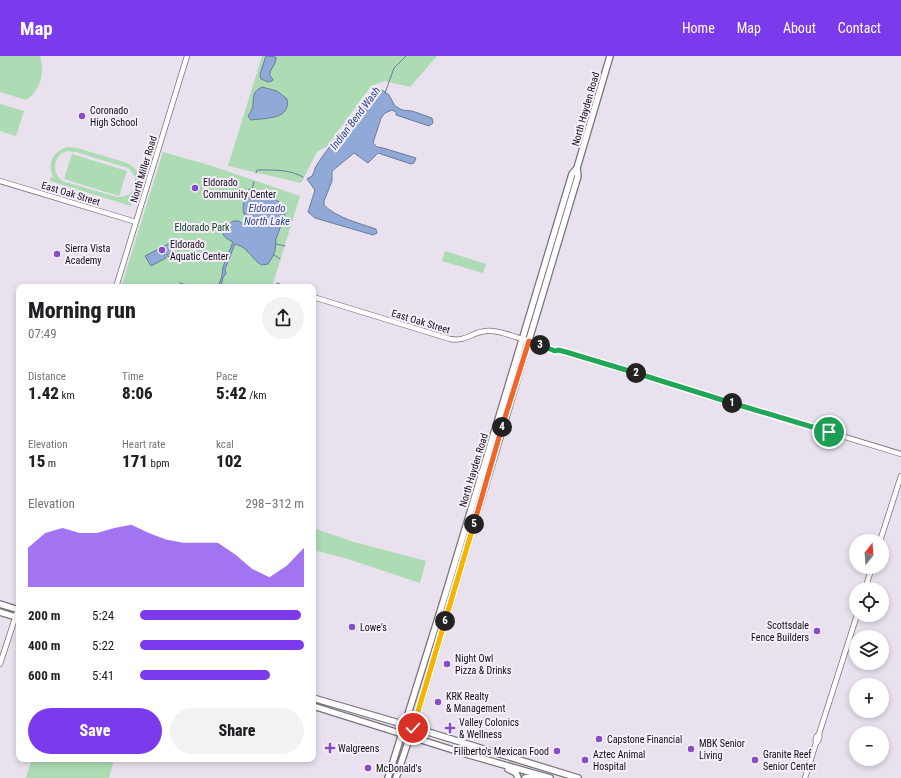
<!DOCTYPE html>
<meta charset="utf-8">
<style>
:root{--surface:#fff;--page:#f2f2f2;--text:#202124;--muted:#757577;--accent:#7c3aed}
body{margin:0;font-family:"Roboto Condensed",sans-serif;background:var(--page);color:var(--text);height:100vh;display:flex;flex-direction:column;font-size:15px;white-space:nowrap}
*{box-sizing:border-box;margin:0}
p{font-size:13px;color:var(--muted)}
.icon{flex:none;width:22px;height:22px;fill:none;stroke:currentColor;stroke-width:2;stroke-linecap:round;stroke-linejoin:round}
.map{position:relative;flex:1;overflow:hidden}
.side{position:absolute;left:16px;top:228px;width:300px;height:478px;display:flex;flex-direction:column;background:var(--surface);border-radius:8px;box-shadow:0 2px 6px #0003}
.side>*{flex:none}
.needle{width:26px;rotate:17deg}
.fabs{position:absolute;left:849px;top:478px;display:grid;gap:8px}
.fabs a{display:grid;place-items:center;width:40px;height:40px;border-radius:50%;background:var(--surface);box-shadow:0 2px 6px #0003;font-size:20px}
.pin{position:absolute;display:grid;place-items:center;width:34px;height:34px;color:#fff;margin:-17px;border:2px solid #fff;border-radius:50%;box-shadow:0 1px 4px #0007}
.km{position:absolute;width:20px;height:20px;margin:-10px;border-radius:50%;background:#222;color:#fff;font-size:11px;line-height:20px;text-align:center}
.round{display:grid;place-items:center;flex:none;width:42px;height:42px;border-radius:21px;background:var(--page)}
.overview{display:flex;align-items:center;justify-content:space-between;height:68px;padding:0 12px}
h1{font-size:22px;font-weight:800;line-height:30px}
.stats{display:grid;grid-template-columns:repeat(3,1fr);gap:6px;height:68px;padding:4px 12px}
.stats div{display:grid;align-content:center}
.stats b{font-size:17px;font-weight:800}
.stats small{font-size:11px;font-weight:400}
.stats p{font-size:11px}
.chart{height:112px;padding:8px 12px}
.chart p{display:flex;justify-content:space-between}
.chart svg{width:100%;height:72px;margin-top:4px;fill:var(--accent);opacity:.7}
.primary-button{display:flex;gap:8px;margin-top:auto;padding:8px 12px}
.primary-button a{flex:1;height:46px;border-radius:24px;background:var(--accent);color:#fff;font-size:16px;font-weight:800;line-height:46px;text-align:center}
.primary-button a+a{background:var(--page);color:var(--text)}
ul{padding:0 12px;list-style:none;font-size:13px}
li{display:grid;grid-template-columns:64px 48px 1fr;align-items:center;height:30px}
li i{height:10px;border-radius:5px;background:var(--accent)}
header{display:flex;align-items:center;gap:24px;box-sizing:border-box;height:56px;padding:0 20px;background:var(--accent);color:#fff}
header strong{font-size:19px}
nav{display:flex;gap:22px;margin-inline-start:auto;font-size:14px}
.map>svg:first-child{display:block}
.green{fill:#acdbb4;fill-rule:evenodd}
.water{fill:#90a9d7;stroke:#6a7b9c}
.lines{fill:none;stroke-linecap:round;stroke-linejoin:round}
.stream{stroke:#6a7b9c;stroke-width:1}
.minor-casing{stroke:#79727d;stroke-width:6}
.major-casing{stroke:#79727d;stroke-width:8}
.minor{stroke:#fff;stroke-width:4.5}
.major{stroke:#fff;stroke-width:5.5}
.split-1-casing{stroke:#fff;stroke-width:8}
.split-2-casing{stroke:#fff;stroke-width:8}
.split-3-casing{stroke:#fff;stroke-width:8}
.split-4-casing{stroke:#fff;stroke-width:8}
.split-5-casing{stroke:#fff;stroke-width:8}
.split-6-casing{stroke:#fff;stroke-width:8}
.split-7-casing{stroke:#fff;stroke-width:8}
.split-1{stroke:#22a559;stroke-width:5}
.split-2{stroke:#22a559;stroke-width:5}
.split-3{stroke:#22a559;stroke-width:5}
.split-4{stroke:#f0652b;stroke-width:5}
.split-5{stroke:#f0652b;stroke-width:5}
.split-6{stroke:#f5b400;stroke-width:5}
.split-7{stroke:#f5b400;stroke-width:5}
.poi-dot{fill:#874dc4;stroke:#f6eefb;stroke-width:1.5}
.labels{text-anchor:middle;stroke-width:4;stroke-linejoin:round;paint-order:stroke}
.street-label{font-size:10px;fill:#120f14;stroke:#f6eefb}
.poi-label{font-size:10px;fill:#120f14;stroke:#f6eefb;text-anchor:start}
.park-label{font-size:10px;fill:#063e1a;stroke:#f6eefb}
.water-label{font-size:11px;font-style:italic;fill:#2d4a84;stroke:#f6eefb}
</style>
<header>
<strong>Map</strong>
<nav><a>Home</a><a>Map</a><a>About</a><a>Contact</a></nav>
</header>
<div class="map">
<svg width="901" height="722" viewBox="0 0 901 722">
<rect width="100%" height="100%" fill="#e9e1ed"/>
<!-- green -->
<path class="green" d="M 0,0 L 40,0 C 43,10 43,23 37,32 C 35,37 30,41 26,44 L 0,36 Z
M 262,0 L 437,0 L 410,31 L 385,25 L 371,30 L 327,90 L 317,96 L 301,127 L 228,110 Z
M 0,48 L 24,55 L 16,80 L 0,75 Z
M 68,91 L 77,92 L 127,107 C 132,110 136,112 139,118 C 143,128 137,141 127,144 L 132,146 L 131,150 L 50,125 L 51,121 L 54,122 C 46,109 53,94 68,91 ZM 67,95 L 76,96 L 128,112 C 142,123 135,142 117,141 L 62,125 C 51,116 53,100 67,95 Z
M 163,96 L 212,110 L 300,140 L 272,231 L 121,231 Z
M 72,98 L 127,115 L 119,140 L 64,123 Z
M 445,195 L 486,208 L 483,217 L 442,205 Z
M 313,472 L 354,486 L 426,505 L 420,527 L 348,503 L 313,494 Z
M 32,703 L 114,703 L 109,722 L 26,722 Z"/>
<!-- water -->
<path class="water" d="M 266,0 L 276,1 C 276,11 269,12 270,20 L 273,23 L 272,25 L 268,26 L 261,23 L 260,19 L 261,15 Z
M 262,31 L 277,35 L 287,43 C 291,64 265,62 251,64 L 248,60 C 251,56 253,52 253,47 C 254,38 253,36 262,31 Z
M 376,34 L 382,34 L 389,39 L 395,50 L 402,54 L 412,55 L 432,62 L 433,67 L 429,70 L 396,59 L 396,56 L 392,54 L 385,57 L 381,62 L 373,87 L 377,91 L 383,92 L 416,102 L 414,107 L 411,108 L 378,97 L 368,107 L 354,97 L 332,115 L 332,125 L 324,145 L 324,149 C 335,161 361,168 376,173 L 377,177 L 373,179 L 315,162 L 308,156 L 315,134 L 307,123 L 312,120 L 314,116 L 315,112 L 322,101 L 361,49 L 370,39 Z
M 249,133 L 256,135 L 272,141 L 282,148 L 285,152 L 285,158 L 276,183 L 275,195 L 273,200 L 268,208 L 262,209 C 255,206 253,200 247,195 C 244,191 240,190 235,188 L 225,213 L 226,218 L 223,221 L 221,231 L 218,231 L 222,220 L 223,211 L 233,186 C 218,179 221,174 233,165 L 239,165 L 244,169 L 247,168 L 249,163 L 248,162 L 249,161 L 244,158 C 241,149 246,142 249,133 Z
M 168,188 L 171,192 L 174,194 L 175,198 L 168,201 L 163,192 L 162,193 L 166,202 L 151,210 L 145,200 Z"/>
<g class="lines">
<!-- stream -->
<path class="stream" d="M 385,37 L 394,12 L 406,0
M 256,117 L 257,114 C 273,114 289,113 303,121
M 252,133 L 254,126
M 284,163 L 292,164
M 276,188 L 285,190
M 274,199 L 280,203
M 180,227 L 192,231"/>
<!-- minor casing -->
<g class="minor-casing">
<path id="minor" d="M 0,125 L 136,166
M 278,230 L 280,231
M 116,231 L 187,0
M 313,241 L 450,283 C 466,286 472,276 486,275 C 494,274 502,277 510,279 C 522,283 533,287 545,290 L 550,293 L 555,295 L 558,294 L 585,302 L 901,398
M 880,485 L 901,420
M 865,533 L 872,511
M 0,608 L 19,550
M 816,687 C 819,685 820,681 819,678 L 857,559
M 805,722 L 816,687 C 815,684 816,680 819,678"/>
</g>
<!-- major casing -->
<g class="major-casing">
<path id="major" d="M 0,548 L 19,554
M 0,556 L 19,562
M 313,642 L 399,667 L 578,722
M 313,650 L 466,698 L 550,722
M 508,713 L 516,717 L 518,722
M 388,722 L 444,543 L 572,118 L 577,112
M 396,722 L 415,665 L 578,120 L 577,112 L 610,0
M 525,722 L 531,721 L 539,722"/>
</g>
<!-- minor -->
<use href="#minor" class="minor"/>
<!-- major -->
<use href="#major" class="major"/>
</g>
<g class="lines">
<!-- split-1 casing -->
<g class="split-1-casing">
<path id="split-1" d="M 732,347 L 829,376"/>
</g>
<!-- split-2 casing -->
<g class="split-2-casing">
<path id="split-2" d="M 636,317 L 732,347"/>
</g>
<!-- split-3 casing -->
<g class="split-3-casing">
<path id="split-3" d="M 540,289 L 555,295 L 558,294 L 566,296 L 636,317"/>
</g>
<!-- split-4 casing -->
<g class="split-4-casing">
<path id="split-4" d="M 502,371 L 529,285 L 540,289"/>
</g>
<!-- split-5 casing -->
<g class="split-5-casing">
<path id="split-5" d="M 474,468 L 502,371"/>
</g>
<!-- split-6 casing -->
<g class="split-6-casing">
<path id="split-6" d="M 445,565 L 474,468"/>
</g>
<!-- split-7 casing -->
<g class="split-7-casing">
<path id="split-7" d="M 413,672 L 445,565"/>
</g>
<!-- split-1 -->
<use href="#split-1" class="split-1"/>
<!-- split-2 -->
<use href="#split-2" class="split-2"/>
<!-- split-3 -->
<use href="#split-3" class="split-3"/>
<!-- split-4 -->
<use href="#split-4" class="split-4"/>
<!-- split-5 -->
<use href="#split-5" class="split-5"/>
<!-- split-6 -->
<use href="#split-6" class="split-6"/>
<!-- split-7 -->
<use href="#split-7" class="split-7"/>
</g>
<!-- markers -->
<g class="poi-dot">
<circle cx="82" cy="60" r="4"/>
<circle cx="195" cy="132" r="4"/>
<circle cx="162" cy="194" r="4"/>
<circle cx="57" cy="198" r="4"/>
<circle cx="352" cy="571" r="4"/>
<circle cx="817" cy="575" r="4"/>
<circle cx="447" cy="608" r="4"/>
<circle cx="438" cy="646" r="4"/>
<path d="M448 666h4v4h4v4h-4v4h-4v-4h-4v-4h4z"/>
<circle cx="599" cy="683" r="4"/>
<path d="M328 686h4v4h4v4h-4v4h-4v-4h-4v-4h4z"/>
<circle cx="691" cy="693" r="4"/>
<circle cx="557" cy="695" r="4"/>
<circle cx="585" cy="704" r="4"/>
<circle cx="755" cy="704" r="4"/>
<circle cx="368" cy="712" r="4"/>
</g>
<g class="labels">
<!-- street labels -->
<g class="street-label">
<text transform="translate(585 53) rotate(-74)" y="4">North Hayden Road</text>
<text transform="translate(143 113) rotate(-73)" y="4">North Miller Road</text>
<text transform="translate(71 137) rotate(17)" y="4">East Oak Street</text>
<text transform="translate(421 265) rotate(17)" y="4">East Oak Street</text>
<text transform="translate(473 414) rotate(-73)" y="4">North Hayden Road</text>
</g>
<!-- poi labels -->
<g class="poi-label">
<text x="90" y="58">Coronado<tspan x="90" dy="12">High School</tspan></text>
<text x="203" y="130">Eldorado<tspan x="203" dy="12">Community Center</tspan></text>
<text x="170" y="192">Eldorado<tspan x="170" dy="12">Aquatic Center</tspan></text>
<text x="65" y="196">Sierra Vista<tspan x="65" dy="12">Academy</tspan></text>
<text x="809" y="573" text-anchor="end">Scottsdale<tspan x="809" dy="12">Fence Builders</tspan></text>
<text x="360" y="575">Lowe's</text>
<text x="455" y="606">Night Owl<tspan x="455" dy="12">Pizza &amp; Drinks</tspan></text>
<text x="446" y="644">KRK Realty<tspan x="446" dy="12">&amp; Management</tspan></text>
<text x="459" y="670">Valley Colonics<tspan x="459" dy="12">&amp; Wellness</tspan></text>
<text x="607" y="687">Capstone Financial</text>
<text x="699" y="691">MBK Senior<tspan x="699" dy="12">Living</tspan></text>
<text x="338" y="696">Walgreens</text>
<text x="549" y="699" text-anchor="end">Filiberto's Mexican Food</text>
<text x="593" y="702">Aztec Animal<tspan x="593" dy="12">Hospital</tspan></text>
<text x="763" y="702">Granite Reef<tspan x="763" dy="12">Senior Center</tspan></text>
<text x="376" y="716">McDonald's</text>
</g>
<!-- park labels -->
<g class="park-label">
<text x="202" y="175">Eldorado Park</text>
</g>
<!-- water labels -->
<g class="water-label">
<text transform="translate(355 62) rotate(-53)" y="4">Indian Bend Wash</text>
<text x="267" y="156">Eldorado<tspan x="267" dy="13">North Lake</tspan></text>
</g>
</g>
</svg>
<div class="fabs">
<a><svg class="needle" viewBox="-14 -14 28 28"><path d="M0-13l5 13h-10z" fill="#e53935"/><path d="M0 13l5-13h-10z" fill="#757577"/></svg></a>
<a><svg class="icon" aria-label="locate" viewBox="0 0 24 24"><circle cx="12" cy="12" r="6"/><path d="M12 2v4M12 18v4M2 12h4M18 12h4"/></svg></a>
<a><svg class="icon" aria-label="layers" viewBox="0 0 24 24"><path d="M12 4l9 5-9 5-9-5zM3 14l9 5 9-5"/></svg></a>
<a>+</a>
<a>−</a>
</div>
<div class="pin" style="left:829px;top:376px;background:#1e9e55"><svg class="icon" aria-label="arrive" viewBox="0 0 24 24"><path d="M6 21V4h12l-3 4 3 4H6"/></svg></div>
<div class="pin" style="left:413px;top:672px;background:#d93025"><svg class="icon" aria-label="check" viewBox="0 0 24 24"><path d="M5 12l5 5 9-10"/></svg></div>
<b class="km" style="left:732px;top:347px">1</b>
<b class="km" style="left:636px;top:317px">2</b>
<b class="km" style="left:540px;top:289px">3</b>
<b class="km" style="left:502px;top:371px">4</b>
<b class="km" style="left:474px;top:468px">5</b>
<b class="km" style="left:445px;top:565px">6</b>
<section class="side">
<div class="overview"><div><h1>Morning run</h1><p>07:49</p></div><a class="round"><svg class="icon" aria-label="share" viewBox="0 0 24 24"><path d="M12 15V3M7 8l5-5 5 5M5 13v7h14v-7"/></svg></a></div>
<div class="stats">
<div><p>Distance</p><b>1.42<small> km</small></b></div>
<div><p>Time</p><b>8:06</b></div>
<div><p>Pace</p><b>5:42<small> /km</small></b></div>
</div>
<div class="stats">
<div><p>Elevation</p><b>15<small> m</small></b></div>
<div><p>Heart rate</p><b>171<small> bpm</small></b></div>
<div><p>kcal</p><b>102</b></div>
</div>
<div class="chart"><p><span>Elevation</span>298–312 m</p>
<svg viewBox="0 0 160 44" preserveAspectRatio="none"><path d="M0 44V20L10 11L20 8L30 11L40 11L50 8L60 6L70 11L80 15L90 17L100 17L110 17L120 24L130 33L140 38L150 31L160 20V44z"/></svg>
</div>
<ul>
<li><b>200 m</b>5:24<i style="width:98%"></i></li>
<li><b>400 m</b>5:22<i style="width:100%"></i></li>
<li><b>600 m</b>5:41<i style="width:79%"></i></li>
</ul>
<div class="primary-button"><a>Save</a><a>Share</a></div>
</section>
</div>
